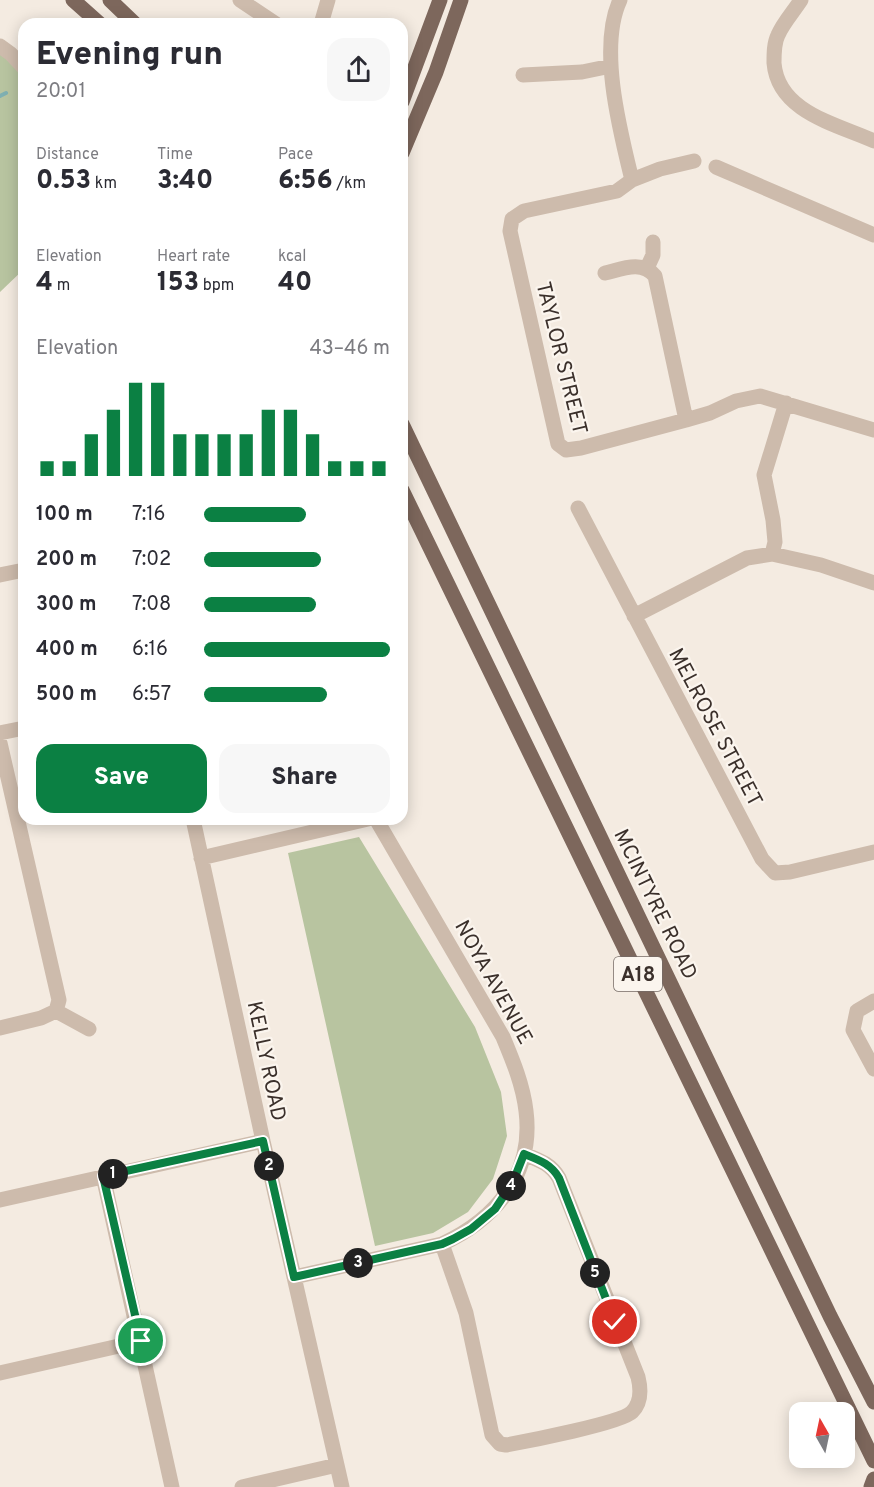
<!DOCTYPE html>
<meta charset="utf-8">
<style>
:root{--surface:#fff;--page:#f7f7f7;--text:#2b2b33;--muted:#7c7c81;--accent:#0b8043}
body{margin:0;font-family:Overpass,sans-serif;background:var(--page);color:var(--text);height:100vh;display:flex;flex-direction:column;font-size:22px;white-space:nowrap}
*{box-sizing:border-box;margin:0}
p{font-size:20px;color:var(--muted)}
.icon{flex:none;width:33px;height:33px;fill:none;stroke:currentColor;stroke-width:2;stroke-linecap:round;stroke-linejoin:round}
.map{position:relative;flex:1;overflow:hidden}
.drawer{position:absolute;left:18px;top:18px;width:390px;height:807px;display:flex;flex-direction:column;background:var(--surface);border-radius:18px;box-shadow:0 3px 15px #0003}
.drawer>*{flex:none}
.needle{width:39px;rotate:351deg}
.buttons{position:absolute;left:789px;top:1402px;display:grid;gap:12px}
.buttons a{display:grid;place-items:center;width:66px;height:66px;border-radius:12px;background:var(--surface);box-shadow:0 3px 15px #0003;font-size:30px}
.pin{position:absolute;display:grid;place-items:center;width:51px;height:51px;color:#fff;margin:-26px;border:3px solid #fff;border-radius:50%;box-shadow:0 2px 6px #0007}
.km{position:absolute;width:30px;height:30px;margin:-15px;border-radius:50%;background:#222;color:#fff;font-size:16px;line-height:30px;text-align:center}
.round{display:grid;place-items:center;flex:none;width:63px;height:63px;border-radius:18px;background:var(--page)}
.head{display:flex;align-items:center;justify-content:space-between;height:102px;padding:0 18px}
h1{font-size:33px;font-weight:800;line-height:45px}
.metrics{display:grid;grid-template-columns:repeat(3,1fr);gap:9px;height:102px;padding:6px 18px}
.metrics div{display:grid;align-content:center}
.metrics b{font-size:26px;font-weight:800}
.metrics small{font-size:16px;font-weight:400}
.metrics p{font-size:16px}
.chart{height:168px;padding:12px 18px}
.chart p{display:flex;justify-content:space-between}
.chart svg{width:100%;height:108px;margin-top:6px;stroke:var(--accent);stroke-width:6}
.cta{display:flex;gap:12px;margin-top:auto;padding:12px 18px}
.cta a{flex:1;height:69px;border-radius:18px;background:var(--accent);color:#fff;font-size:24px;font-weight:800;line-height:69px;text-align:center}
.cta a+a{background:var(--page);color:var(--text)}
ul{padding:0 18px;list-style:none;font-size:20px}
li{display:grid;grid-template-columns:96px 72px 1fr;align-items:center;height:45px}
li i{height:15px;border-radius:8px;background:var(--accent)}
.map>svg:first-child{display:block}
.green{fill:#b8c4a0}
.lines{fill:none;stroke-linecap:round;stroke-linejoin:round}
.stream{stroke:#7fb0b2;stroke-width:4}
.minor{stroke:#cdbbac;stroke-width:15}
.major{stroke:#7d675c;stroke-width:15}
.route-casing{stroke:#fff;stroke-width:12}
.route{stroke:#0b8043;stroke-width:8}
.labels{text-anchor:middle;stroke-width:4.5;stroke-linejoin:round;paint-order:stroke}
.shield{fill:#fbf5ee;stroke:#756b66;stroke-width:1.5}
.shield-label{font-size:20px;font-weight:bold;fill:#3b302b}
.street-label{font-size:21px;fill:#3b302b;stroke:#fbf5ee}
</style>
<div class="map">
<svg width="874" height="1487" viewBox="0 0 874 1487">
<rect width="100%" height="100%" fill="#f4ebe1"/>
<!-- green -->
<path class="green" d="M 0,46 L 24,72 L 24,269 L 0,292 Z
M 359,837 L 475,1027 L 501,1092 L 507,1136 L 493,1179 L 468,1212 L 433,1233 L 375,1246 L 288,853 Z"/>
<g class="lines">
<!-- stream -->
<path class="stream" d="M 0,96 L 6,93"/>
<!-- minor -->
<path class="minor" d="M 240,0 L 276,24
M 620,0 C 598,47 620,131 632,180
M 801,0 C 794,11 783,23 778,35 C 774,43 774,53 774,63 C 778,112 836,124 874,141
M 321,24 L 328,0
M 0,46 L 11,54 L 24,68
M 523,75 L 582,72 L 611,66
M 694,161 L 660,169 L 632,180 L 617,191 L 524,211 L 512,219 L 510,231 L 558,444 L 566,450 L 581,448 L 686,420 L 710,413 L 736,401 L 760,396 L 874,430
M 716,167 L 874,235
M 647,268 L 653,255 L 653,242
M 605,273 C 622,269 642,260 655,276 L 686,420
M 578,508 L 762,859 L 775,873 L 790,872 L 874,852
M 772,554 L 775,542 L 773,520 L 764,475 L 786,403
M 0,575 L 24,570
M 634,616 L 747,558 L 772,554 L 821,565 L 874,583
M 0,733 L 24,728
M 0,743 L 59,1000 L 56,1011 L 41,1018 L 0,1028
M 193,819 L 263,1141 L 342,1487
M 201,858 L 368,819
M 874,1001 L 857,1011 L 853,1030 L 874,1069
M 56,1011 L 89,1029
M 103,1176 L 172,1487
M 0,1200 L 263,1141
M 442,1244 L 466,1313 L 492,1435 L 500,1444 L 506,1445 C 528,1441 621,1423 632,1412 C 642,1402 641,1389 638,1377 L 559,1178 C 551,1164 539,1160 524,1154
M 294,1277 L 442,1244 C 496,1219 534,1174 526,1111 C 523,1085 513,1061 503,1037 L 376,819
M 0,1373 L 141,1341
M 242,1487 L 337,1465"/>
<!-- major -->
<path class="major" d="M 73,0 L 100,24
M 110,0 L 135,24
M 402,102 L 440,0
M 402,153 L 436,72 L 461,0
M 402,424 L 830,1316 L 874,1402
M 402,490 L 874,1461
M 871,1487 L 874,1479"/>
</g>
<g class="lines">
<!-- route casing -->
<g class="route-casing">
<path id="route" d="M 141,1341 L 103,1176 L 263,1141 L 294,1277 L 442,1244 L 453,1239 L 471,1229 L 495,1209 L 513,1182 L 524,1154 C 539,1160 551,1164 559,1178 L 615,1322"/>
</g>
<!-- route -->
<use href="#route" class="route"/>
</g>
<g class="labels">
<!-- shield labels -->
<rect class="shield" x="614" y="957" width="48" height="34" rx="4.5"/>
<g class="shield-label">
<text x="638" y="981">A18</text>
</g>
<!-- street labels -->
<g class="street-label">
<text transform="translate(562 358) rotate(76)" y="7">TAYLOR STREET</text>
<text transform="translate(716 727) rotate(62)" y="7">MELROSE STREET</text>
<text transform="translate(656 904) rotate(64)" y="7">MCINTYRE ROAD</text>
<text transform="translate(494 982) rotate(61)" y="7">NOYA AVENUE</text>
<text transform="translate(267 1061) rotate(78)" y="7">KELLY ROAD</text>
</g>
</g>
</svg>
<div class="buttons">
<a><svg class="needle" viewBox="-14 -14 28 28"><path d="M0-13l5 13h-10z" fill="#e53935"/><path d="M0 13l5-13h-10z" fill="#7c7c81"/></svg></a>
</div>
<div class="pin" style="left:141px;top:1341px;background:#1e9e55"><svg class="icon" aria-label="arrive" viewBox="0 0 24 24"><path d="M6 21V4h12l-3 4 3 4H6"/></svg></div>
<div class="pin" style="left:615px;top:1322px;background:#d93025"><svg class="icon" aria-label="check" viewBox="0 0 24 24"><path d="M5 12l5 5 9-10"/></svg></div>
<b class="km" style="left:113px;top:1174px">1</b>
<b class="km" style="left:269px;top:1166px">2</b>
<b class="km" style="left:358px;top:1263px">3</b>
<b class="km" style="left:511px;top:1186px">4</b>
<b class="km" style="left:595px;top:1273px">5</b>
<section class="drawer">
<div class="head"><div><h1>Evening run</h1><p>20:01</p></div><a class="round"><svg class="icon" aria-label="share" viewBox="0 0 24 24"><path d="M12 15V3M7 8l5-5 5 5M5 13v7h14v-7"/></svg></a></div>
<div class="metrics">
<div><p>Distance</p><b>0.53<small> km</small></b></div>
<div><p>Time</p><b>3:40</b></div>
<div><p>Pace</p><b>6:56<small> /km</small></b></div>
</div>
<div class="metrics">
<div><p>Elevation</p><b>4<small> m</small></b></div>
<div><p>Heart rate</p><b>153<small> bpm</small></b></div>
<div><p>kcal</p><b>40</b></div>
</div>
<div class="chart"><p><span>Elevation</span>43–46 m</p>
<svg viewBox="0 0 160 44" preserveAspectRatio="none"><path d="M5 44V38M15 44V38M25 44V27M35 44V17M45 44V6M55 44V6M65 44V27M75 44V27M85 44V27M95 44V27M105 44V17M115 44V17M125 44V27M135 44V38M145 44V38M155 44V38"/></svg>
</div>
<ul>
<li><b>100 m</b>7:16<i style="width:55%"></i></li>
<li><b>200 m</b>7:02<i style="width:63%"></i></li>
<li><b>300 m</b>7:08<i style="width:60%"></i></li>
<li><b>400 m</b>6:16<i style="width:100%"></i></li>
<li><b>500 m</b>6:57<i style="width:66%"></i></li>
</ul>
<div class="cta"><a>Save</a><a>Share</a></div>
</section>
</div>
